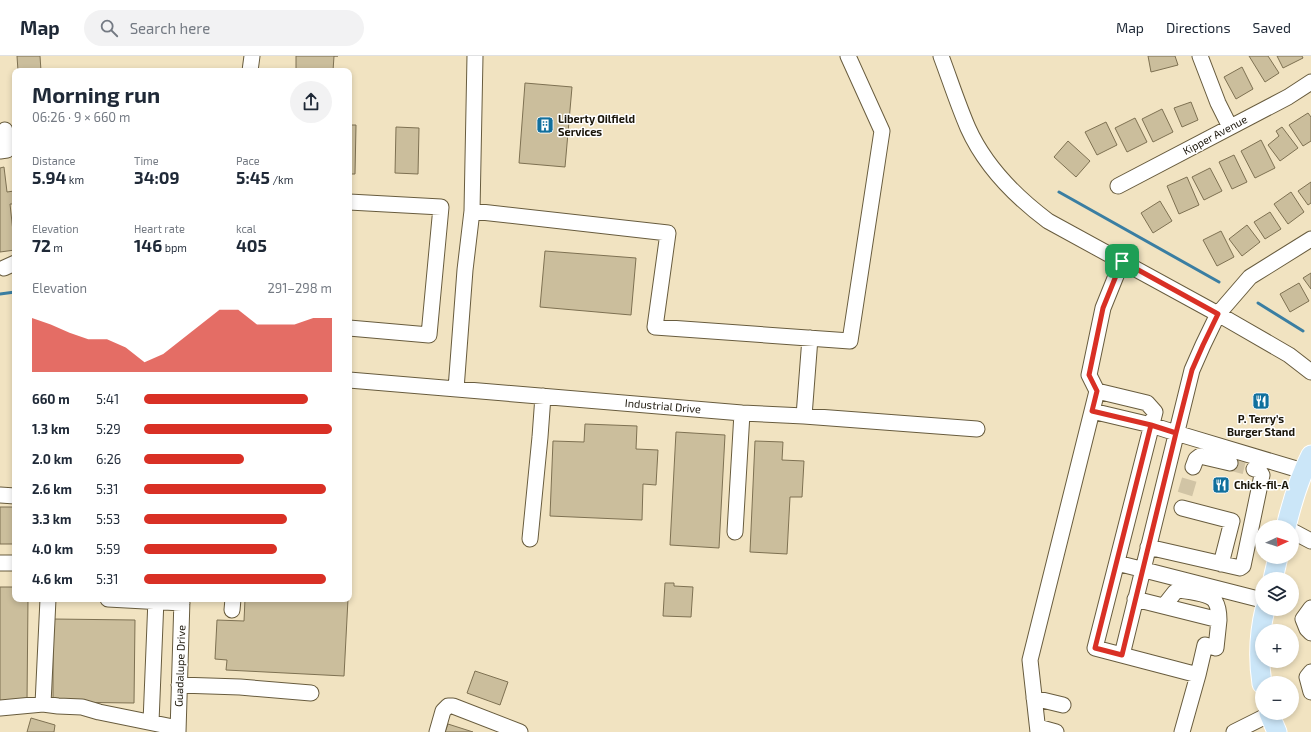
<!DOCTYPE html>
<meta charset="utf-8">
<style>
:root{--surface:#fff;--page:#f2f2f3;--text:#1f2937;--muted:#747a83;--line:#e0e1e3;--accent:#d93025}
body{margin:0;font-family:"Exo 2",sans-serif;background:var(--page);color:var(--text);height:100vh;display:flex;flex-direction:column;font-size:15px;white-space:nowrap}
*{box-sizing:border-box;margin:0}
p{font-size:13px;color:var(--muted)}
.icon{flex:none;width:22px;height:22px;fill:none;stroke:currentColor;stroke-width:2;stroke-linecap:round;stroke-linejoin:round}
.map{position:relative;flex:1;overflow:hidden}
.details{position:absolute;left:12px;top:12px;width:340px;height:534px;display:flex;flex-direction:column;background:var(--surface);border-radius:8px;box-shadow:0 2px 6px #0003}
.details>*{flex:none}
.needle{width:26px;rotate:87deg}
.buttons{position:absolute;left:1255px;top:464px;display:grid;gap:8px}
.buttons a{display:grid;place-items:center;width:44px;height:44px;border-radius:50%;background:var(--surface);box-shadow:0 2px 6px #0003;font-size:20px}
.pin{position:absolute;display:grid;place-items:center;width:34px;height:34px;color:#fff;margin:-17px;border-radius:8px;box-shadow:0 2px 6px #0006}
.round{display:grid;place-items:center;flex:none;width:42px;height:42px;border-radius:21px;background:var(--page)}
.summary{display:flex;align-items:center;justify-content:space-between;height:68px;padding:0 20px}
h1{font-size:22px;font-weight:700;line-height:30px}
.metrics{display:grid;grid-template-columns:repeat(3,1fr);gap:6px;height:68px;padding:4px 20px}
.metrics div{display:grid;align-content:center}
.metrics b{font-size:17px;font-weight:700}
.metrics small{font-size:11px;font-weight:400}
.metrics p{font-size:11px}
.chart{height:112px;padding:8px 20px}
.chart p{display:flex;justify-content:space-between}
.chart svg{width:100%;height:72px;margin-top:4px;fill:var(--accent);opacity:.7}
ul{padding:0 20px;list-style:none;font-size:13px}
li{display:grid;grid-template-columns:64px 48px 1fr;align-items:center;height:30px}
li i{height:10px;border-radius:5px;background:var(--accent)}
header{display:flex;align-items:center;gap:24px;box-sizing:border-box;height:56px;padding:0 20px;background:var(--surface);border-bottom:1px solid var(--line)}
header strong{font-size:19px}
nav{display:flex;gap:22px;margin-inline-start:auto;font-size:14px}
.search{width:280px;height:36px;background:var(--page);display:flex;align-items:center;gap:10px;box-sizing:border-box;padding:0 14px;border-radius:22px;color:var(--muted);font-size:15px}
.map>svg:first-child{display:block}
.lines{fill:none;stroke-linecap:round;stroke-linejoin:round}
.stream{stroke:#3a7ea2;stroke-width:3}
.building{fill:#cbbe9c;stroke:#7e7152}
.minor-tunnel{stroke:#d1c4a5;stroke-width:15;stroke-dasharray:15 8;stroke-linecap:butt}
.minor-casing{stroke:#685c3e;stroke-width:17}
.major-casing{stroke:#fff;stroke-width:21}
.minor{stroke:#fff;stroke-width:15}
.major{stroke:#cbe6f8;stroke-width:19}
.route-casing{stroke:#fff;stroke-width:8}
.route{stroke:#d93025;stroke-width:5}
.labels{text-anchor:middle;stroke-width:3;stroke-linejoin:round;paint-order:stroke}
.poi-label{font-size:11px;font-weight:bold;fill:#1a1509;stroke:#fff;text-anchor:start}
.street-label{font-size:11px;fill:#1a1509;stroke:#fff}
</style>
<header>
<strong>Map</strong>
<div class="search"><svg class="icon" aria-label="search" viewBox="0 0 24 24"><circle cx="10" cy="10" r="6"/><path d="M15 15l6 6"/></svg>Search here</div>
<nav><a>Map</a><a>Directions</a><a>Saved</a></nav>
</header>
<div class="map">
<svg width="1311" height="676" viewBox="0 0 1311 676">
<rect width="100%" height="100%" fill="#f1e3c1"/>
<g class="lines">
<!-- stream -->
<path class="stream" d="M 1059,136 L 1219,226
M 0,238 L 15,236
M 1258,247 L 1303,275"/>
</g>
<!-- building -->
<path class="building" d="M 17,0 L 40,0 L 41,15 L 18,15 Z
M 296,0 L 338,0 L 334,0 L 333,15 L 296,15 Z
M 1148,0 L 1175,0 L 1178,9 L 1151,16 Z
M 1249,0 L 1268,0 L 1279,17 L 1265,26 Z
M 1277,0 L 1302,0 L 1303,2 L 1283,12 Z
M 1242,11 L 1253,33 L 1236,43 L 1224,21 Z
M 525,27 L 572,31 L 565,111 L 519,107 Z
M 1191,46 L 1198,64 L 1182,71 L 1174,52 Z
M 1162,53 L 1173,76 L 1153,86 L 1142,63 Z
M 1308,57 L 1311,61 L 1311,85 L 1303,90 L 1289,69 Z
M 1135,62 L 1147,86 L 1127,96 L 1115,72 Z
M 1106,66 L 1117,89 L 1097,99 L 1085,76 Z
M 349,69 L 356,69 L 355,118 L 349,118 Z
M 396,71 L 419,72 L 418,118 L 395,117 Z
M 1282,71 L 1298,92 L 1280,105 L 1268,89 L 1279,80 L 1276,75 Z
M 1261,84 L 1275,112 L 1255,122 L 1241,95 Z
M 1068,85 L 1090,105 L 1076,121 L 1054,101 Z
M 1234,99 L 1247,126 L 1232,133 L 1219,106 Z
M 4,111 L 7,136 L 14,135 L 15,148 L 10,148 L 15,194 L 0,196 L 0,112 Z
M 1210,112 L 1222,135 L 1204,144 L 1192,121 Z
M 1187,121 L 1199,149 L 1179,158 L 1167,130 Z
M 1311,126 L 1311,147 L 1308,149 L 1298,135 Z
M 1291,136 L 1304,156 L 1288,168 L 1274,148 Z
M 1160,145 L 1172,165 L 1153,177 L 1141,157 Z
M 1270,156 L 1281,173 L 1265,183 L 1254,166 Z
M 1247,169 L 1260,186 L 1242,200 L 1229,183 Z
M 1221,175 L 1234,201 L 1217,210 L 1203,184 Z
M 545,195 L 636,202 L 631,259 L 540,251 Z
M 1311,217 L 1311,233 L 1303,222 Z
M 1299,227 L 1309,245 L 1290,256 L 1280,238 Z
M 585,368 L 637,370 L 636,393 L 658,394 L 656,429 L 643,428 L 642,464 L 550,460 L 553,385 L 584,386 Z
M 676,376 L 725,379 L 719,492 L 670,489 Z
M 755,385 L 783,386 L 782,404 L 804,405 L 802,441 L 790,441 L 787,498 L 750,496 Z
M 0,451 L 15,451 L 15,488 L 0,488 Z
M 665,527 L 674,527 L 674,530 L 693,531 L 691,561 L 663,560 Z
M 0,531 L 15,531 L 15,543 L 28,543 L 27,646 L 0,646 Z
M 245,543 L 348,543 L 344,620 L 226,614 L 227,604 L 215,603 L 217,564 L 244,565 Z
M 53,563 L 135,564 L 134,647 L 53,646 Z
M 475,615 L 508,626 L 500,649 L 467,637 Z
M 31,662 L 55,669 L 54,676 L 27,676 Z
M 448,668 L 473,676 L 445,676 Z"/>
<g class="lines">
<!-- minor-tunnel -->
<path class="minor-tunnel" d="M 1230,407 L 1254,413
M 1185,438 L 1193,411"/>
<!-- minor casing -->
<g class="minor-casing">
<path id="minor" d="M 941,0 C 950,24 958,49 968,72 C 985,110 1016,141 1048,165 L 1218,258 L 1289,299 L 1311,316
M 1200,0 L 1218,47 L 1230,71
M 250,15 L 252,0
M 0,95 L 7,94 L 7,93 L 5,74
M 1118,130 L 1288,41 L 1311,26
M 349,146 L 441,151 L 429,279 L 349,272
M 472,155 L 475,0
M 4,212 L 15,207
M 349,324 L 742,357 L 804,360 L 977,373
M 456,333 L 465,214 L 472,155 L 668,177 L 655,271 L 850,285 L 882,75 L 848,0
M 1097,335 L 1147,347 L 1155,356 L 1095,592 L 1198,619 L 1182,676
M 1092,355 L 1151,369 L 1176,377 L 1303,415
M 804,360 L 810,282
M 1193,411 L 1196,403 L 1200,400 L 1230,407
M 0,439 L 15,440
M 1182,452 L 1232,465 L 1221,508
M 1292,475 L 1311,485
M 735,476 L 742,357
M 530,483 L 540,381 L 543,340
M 1148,491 L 1240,512 L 1243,510 L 1262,419 L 1259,414 L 1254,413
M 0,507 L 15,507
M 1117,507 L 1262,544
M 48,543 L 43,648 L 58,650 L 82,651 L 99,656 L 178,672
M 108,543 L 182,547
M 1135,543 L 1219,564 L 1216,592 L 1205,589 L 1198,619
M 1164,550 L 1175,536 L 1179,534 C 1187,535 1210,538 1215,545 C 1218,550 1219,558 1219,564
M 1311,552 L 1303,563 L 1307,573 L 1311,577
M 232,554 L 233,543
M 1122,599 L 1192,314 L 1203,289 L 1218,258 L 1250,221 L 1311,183
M 1311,616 L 1307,621 L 1311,636
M 179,629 L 240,631 L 311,637
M 1034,642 L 1063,649
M 0,652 L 43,648
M 151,666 L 156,543
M 1038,671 L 1056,676
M 178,676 L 182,543
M 437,676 L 443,655 L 448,650 L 453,650 L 520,676
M 1038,676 L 1030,604 L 1097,335 L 1089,319 L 1103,252 L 1122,205
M 1234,676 L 1270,658"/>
</g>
<!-- major casing -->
<g class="major-casing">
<path id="major" d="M 1286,471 C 1292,446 1299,422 1311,399
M 1273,523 L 1278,501
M 1262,628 C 1258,602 1259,578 1265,553
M 1269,657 L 1277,676"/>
</g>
<!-- minor -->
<use href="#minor" class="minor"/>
<!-- major -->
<use href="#major" class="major"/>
</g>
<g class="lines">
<!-- route casing -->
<g class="route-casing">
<path id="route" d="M 1122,205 L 1103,252 L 1089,319 L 1097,335 L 1092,355 L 1151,369 L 1176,377 L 1122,599 L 1095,592 L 1151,369 L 1176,377 L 1192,314 L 1203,289 L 1218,258 L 1122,205"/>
</g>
<!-- route -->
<use href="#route" class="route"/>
</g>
<!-- icons -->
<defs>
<g id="building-square" transform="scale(0.9)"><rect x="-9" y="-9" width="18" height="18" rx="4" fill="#106f9d" stroke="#fff"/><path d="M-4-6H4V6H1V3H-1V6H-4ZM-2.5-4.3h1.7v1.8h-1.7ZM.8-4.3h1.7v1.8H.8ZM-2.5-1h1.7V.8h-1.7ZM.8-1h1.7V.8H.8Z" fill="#fff"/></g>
<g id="restaurant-square" transform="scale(0.9)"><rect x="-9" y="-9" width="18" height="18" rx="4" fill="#106f9d" stroke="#fff"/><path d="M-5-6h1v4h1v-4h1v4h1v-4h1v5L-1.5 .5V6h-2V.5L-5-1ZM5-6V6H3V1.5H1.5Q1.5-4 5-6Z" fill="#fff"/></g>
</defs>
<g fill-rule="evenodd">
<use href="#building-square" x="545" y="69"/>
<use href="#restaurant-square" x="1261" y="345"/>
<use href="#restaurant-square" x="1221" y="429"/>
</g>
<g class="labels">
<!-- poi labels -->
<g class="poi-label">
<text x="558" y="67">Liberty Oilfield<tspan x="558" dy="13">Services</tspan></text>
<text x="1261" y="367" text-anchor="middle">P. Terry’s<tspan x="1261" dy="13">Burger Stand</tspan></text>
<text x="1234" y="433">Chick-fil-A</text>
</g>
<!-- street labels -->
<g class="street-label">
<text transform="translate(1215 79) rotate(-28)" y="4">Kipper Avenue</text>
<text transform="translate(663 350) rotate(5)" y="4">Industrial Drive</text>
<text transform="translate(180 610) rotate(-88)" y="4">Guadalupe Drive</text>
</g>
</g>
</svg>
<div class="buttons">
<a><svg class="needle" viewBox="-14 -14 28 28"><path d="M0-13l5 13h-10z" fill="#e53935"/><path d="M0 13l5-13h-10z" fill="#747a83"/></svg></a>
<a><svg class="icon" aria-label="layers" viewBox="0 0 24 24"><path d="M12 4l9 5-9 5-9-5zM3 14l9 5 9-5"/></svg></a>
<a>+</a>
<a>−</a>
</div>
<div class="pin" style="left:1122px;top:205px;background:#1e9e55"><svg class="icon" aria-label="arrive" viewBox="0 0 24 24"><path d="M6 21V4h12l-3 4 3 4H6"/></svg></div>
<section class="details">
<div class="summary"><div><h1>Morning run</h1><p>06:26 · 9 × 660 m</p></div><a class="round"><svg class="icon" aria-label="share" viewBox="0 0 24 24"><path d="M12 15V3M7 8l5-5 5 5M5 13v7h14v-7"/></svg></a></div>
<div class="metrics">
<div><p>Distance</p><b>5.94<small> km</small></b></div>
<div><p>Time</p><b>34:09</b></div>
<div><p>Pace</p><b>5:45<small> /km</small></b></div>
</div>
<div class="metrics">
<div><p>Elevation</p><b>72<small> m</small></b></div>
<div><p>Heart rate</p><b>146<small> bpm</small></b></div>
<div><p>kcal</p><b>405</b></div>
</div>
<div class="chart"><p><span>Elevation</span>291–298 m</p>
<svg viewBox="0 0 160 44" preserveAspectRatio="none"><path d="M0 44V11L10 15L20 20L30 24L40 24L50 29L60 38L70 33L80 24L90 15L100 6L110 6L120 15L130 15L140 15L150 11L160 11V44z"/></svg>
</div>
<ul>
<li><b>660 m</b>5:41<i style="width:87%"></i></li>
<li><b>1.3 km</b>5:29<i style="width:100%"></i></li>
<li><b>2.0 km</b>6:26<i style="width:53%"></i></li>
<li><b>2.6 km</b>5:31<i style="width:97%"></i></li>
<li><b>3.3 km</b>5:53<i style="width:76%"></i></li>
<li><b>4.0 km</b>5:59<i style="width:71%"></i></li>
<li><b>4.6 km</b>5:31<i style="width:97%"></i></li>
</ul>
</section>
</div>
